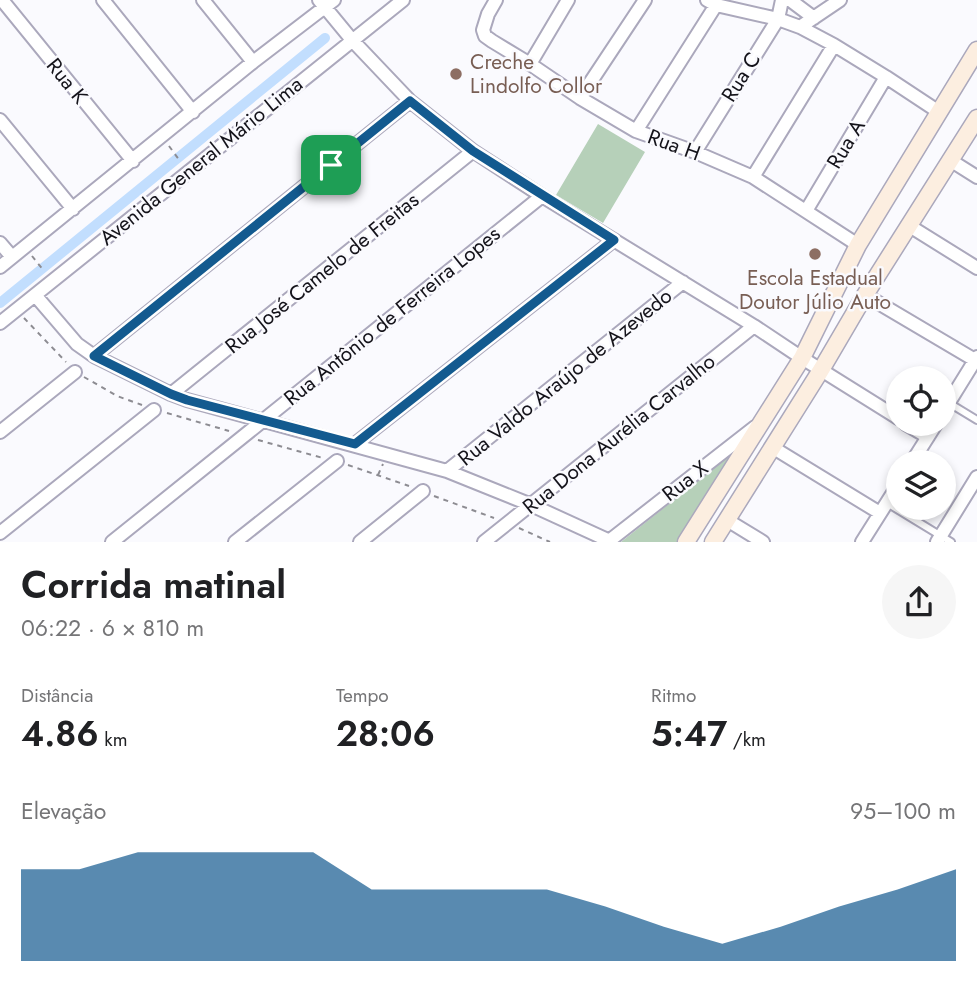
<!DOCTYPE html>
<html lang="pt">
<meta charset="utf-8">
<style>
:root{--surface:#fff;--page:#f6f6f6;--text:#202124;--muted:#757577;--accent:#135a8f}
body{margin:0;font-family:Jost,sans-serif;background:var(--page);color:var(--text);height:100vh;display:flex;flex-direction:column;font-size:26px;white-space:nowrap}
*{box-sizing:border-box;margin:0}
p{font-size:23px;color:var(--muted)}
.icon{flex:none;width:38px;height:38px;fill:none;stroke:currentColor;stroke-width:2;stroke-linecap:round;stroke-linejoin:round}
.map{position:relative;height:542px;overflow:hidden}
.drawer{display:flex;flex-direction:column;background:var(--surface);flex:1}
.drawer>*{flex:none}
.buttons{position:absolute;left:886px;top:366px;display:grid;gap:14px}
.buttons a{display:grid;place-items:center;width:70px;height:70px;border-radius:50%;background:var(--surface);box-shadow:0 4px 10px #0003;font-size:35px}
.pin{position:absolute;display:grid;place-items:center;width:60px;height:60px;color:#fff;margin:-30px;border-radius:14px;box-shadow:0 4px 10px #0006}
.round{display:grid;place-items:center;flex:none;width:74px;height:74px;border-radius:37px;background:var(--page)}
.overview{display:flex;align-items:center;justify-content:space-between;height:119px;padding:0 21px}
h1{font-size:38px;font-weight:600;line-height:52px}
.metrics{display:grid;grid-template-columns:repeat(3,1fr);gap:10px;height:119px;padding:7px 21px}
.metrics div{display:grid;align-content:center}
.metrics b{font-size:35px;font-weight:600}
.metrics small{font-size:19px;font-weight:400}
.metrics p{font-size:19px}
.chart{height:196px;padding:14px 21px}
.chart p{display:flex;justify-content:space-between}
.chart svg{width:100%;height:126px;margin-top:7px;fill:var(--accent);opacity:.7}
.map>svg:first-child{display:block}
.green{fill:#b6d0b9}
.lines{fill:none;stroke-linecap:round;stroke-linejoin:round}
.canal{stroke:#c2defe;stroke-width:10}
.lane-casing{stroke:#aba8bc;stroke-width:10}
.street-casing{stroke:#aba8bc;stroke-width:16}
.secondary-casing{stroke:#aba8bc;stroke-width:19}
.path{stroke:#8d8c92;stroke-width:2;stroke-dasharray:5 5;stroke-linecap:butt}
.lane{stroke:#fff;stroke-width:6}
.street{stroke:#fff;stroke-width:12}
.secondary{stroke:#fceee0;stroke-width:16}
.route-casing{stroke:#fff;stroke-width:14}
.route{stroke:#135a8f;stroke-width:9}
.education-dot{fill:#8d6e63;stroke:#fafafe;stroke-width:2.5}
.labels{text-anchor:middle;stroke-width:5;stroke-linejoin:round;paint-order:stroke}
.education-label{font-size:21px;fill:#785e54;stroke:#fafafe;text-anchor:start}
.street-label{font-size:21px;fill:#14131a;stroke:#fafafe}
</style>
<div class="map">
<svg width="977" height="542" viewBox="0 0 977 542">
<rect width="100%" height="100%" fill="#fafafe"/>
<!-- green -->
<path class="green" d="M 598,124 L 645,152 L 603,223 L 556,195 Z
M 748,441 L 684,542 L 621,542 Z"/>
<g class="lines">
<!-- canal -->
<path class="canal" d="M 0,303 L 325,38"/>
<!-- lane casing -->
<g class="lane-casing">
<path id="lane" d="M 949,403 L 977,420
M 887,503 L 951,542"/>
</g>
<!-- street casing -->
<g class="street-casing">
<path id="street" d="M 2,0 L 133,161
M 103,0 L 193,112
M 203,0 L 253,62
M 319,0 L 352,40 L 410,101 L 473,151 L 542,196 L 754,326 L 802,358 L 898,418
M 496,0 L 488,14 L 483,30 L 485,36 L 492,41 L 530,64 L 580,98 L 636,131 L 695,152 L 753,177 L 858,245
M 707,0 L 716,5 L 778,19 L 800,27 L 834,45 L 886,77 L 939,112
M 790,0 L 814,18
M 800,27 L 840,0
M 530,64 L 568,0
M 580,98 L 645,0
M 0,120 L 73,209
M 636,131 L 716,5
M 695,152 L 778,19 L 782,0
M 950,160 L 977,177
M 753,177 L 834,45
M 806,211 L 886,77
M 908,225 L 977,268
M 0,243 L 12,257
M 0,267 L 253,62 L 334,0
M 35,295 L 77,344 L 94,356 L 171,394 L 187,400 L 447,471 L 529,504 L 612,542
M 865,295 L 975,360
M 0,323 L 403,0
M 94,356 L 410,101
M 171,394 L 473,151
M 943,412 L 977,357
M 906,424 L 928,437
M 0,432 L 75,372
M 355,444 L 614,240
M 772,447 L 880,513
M 912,462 L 936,424
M 447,471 L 683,282
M 727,520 L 763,542
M 0,533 L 154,410
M 609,541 L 755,427
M 112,542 L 542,196
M 235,542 L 337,461
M 360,542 L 423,491
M 484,542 L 754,326
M 862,542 L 898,485
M 937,542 L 977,477"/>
</g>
<!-- secondary casing -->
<g class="secondary-casing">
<path id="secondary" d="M 686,542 L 802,358 L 858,245 L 977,50
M 713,542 L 821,370 L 865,295 L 977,118"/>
</g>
<!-- path -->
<path class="path" d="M 169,146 L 180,161
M 32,256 L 44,271
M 24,318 L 66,362
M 84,377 L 117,396 L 142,405
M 167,413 L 229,431
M 258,440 L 323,458
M 348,465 L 409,486
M 378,475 L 383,464
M 434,496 L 494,518
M 519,528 L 550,542"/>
<!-- lane -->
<use href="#lane" class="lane"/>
<!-- street -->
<use href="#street" class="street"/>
<!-- secondary -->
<use href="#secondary" class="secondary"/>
</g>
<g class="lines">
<!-- route casing -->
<g class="route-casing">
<path id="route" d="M 410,101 L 473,151 L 614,240 L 355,444 L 187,400 L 171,394 L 94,356 Z"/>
</g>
<!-- route -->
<use href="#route" class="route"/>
</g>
<!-- markers -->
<g class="education-dot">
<circle cx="456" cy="74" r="7"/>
<circle cx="815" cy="254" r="7"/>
</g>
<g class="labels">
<!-- education labels -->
<g class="education-label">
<text x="470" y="69">Creche<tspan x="470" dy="24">Lindolfo Collor</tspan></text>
<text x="815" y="285" text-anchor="middle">Escola Estadual<tspan x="815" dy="24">Doutor Júlio Auto</tspan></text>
</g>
<!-- street labels -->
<g class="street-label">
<text transform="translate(741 77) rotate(-58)" y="7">Rua C</text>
<text transform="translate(67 81) rotate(51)" y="7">Rua K</text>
<text transform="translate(846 144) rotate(-59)" y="7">Rua A</text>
<text transform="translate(674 145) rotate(20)" y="7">Rua H</text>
<text transform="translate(201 161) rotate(-39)" y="7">Avenida General Mário Lima</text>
<text transform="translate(322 273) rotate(-39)" y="7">Rua José Camelo de Freitas</text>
<text transform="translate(392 316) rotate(-39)" y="7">Rua Antônio de Ferreira Lopes</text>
<text transform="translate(565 377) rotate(-39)" y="7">Rua Valdo Araújo de Azevedo</text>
<text transform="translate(619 434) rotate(-39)" y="7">Rua Dona Aurélia Carvalho</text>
<text transform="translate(685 481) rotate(-38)" y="7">Rua X</text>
</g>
</g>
</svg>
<div class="buttons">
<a><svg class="icon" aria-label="locate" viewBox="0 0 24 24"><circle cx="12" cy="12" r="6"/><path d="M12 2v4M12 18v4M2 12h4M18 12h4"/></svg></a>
<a><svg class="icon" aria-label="layers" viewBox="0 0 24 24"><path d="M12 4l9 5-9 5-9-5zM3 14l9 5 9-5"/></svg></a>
</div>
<div class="pin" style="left:331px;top:165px;background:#1e9e55"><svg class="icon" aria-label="arrive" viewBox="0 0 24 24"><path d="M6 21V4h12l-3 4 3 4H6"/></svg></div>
</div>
<section class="drawer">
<div class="overview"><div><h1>Corrida matinal</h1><p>06:22 · 6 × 810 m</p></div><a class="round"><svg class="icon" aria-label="share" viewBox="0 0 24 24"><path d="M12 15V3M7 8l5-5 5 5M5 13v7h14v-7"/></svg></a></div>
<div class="metrics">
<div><p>Distância</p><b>4.86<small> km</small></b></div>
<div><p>Tempo</p><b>28:06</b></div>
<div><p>Ritmo</p><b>5:47<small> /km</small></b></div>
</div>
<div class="chart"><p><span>Elevação</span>95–100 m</p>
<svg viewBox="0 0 160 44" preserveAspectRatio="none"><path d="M0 44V12L10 12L20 6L30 6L40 6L50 6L60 19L70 19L80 19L90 19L100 25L110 32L120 38L130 32L140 25L150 19L160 12V44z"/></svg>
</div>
</section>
